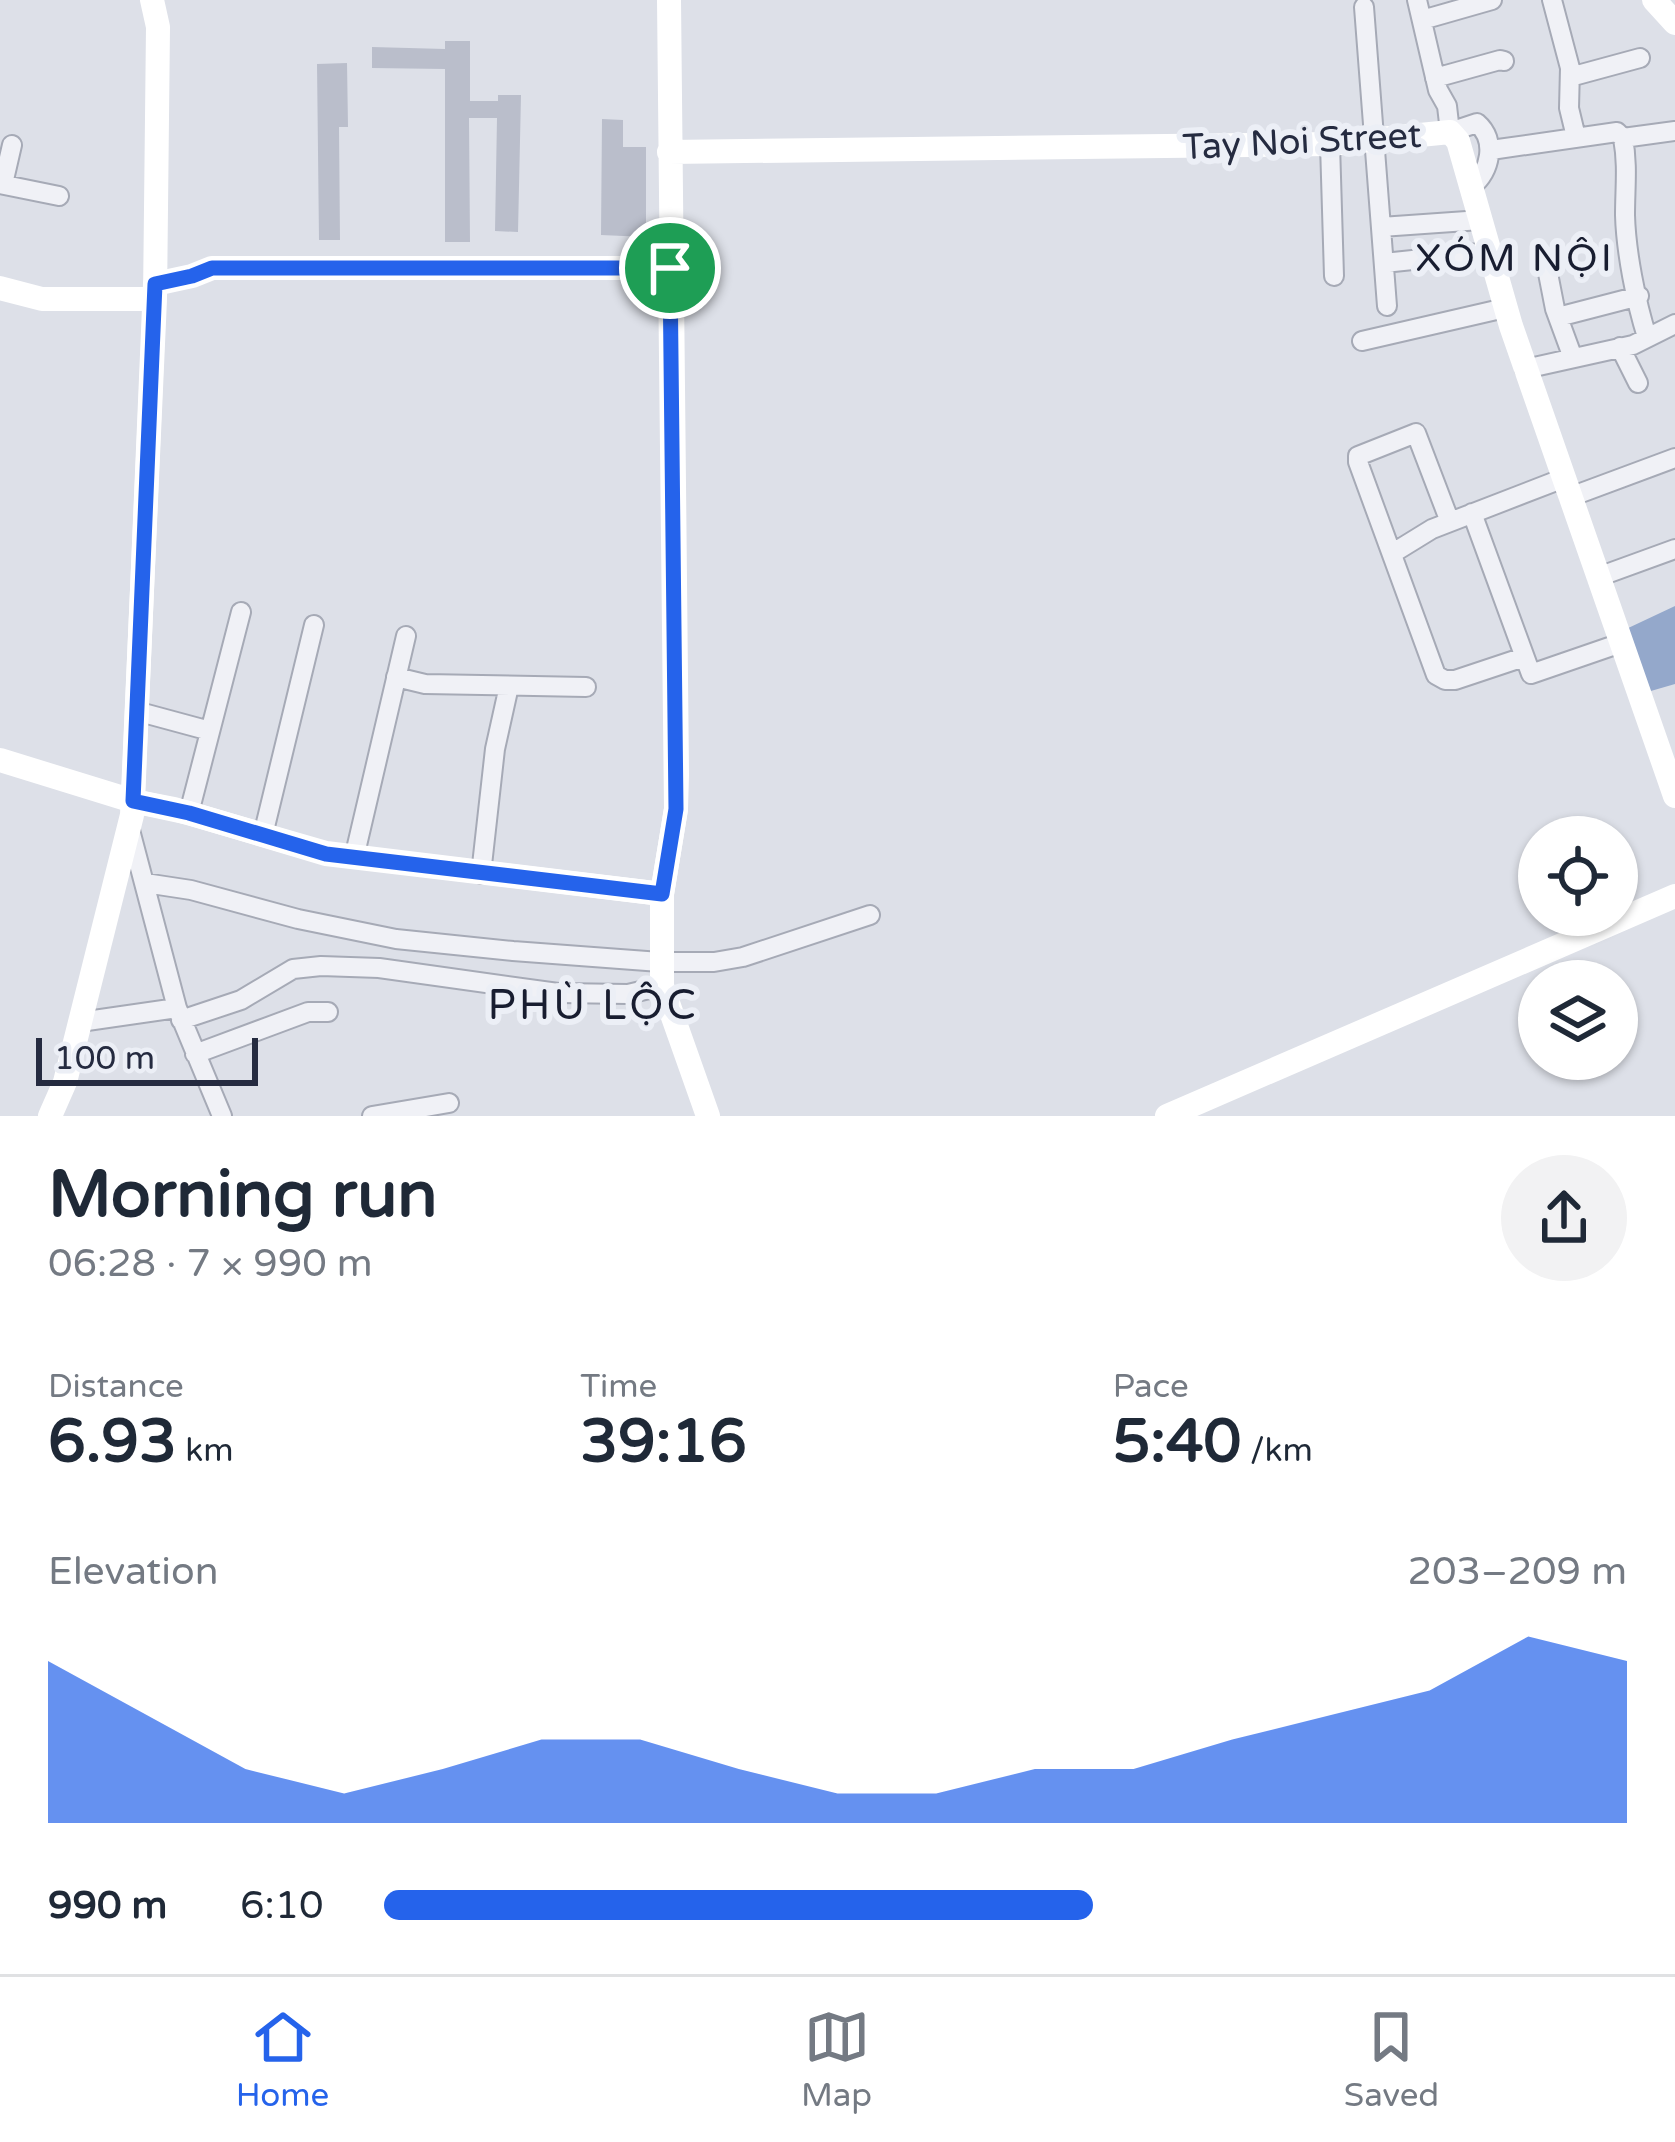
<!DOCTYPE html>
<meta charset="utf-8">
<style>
:root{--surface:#fff;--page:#f2f2f3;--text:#1f2937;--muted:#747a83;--line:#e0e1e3;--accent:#2563eb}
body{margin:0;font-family:"Varela Round",sans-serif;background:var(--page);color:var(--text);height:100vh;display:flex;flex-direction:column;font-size:45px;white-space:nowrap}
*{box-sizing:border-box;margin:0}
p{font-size:39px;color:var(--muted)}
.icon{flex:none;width:66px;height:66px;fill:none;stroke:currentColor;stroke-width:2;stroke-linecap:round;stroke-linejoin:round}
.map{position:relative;height:1116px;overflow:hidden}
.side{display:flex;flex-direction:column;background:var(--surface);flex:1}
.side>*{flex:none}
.fabs{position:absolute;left:1518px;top:816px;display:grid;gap:24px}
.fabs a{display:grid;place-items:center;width:120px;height:120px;border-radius:50%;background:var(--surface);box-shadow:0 3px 9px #0004;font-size:60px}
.scale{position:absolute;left:36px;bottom:30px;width:222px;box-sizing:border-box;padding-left:12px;border:6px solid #252b40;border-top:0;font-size:33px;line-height:42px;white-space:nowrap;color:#252b40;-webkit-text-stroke:9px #eceff6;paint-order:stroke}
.pin{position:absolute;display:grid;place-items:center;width:102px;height:102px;color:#fff;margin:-51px;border:6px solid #fff;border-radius:50%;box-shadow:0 3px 12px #0007}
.round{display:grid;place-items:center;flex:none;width:126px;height:126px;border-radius:63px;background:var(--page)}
.overview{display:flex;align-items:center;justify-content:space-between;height:204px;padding:0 48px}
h1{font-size:66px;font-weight:700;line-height:90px}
.stats{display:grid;grid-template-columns:repeat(3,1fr);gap:18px;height:204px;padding:12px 48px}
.stats div{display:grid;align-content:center}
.stats b{font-size:60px;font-weight:700}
.stats small{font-size:33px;font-weight:400}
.stats p{font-size:33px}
.chart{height:336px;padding:24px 48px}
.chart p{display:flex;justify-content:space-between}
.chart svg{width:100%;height:216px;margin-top:12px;fill:var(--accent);opacity:.7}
ul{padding:0 48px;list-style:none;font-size:39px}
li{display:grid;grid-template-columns:192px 144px 1fr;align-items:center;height:90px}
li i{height:30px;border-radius:15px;background:var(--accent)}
.tabs{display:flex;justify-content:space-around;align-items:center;height:168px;border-top:3px solid var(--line);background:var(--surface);font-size:33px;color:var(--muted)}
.tabs a{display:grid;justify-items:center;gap:6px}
.tabs .on{color:var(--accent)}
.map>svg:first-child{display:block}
.water{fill:#94a8cb}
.building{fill:#babecb}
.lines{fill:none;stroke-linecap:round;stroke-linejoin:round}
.street-casing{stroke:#a6aab6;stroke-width:22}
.street{stroke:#f0f1f6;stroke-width:18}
.secondary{stroke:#fff;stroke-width:24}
.route-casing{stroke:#fff;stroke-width:24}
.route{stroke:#2563eb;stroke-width:15}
.labels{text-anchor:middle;stroke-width:12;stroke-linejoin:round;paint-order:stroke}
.street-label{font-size:36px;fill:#252b40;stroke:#eceff6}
.neighbourhood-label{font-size:39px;letter-spacing:3px;fill:#181d30;stroke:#eceff6}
.quarter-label{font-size:42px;letter-spacing:3px;fill:#181d30;stroke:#eceff6}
</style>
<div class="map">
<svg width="1675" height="1116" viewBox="0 0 1675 1116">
<rect width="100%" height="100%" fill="#dde0e8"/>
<!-- water -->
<path class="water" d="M 1675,606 L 1675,684 L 1644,693 L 1624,630 Z"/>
<!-- building -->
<path class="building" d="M 445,41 L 470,41 L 470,101 L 498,101 L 498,95 L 521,95 L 518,232 L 495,231 L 497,118 L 469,118 L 470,242 L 445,242 L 445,69 L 372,68 L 372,47 L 445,49 Z
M 347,63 L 348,127 L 339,127 L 340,240 L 319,240 L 317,64 Z
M 602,119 L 623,120 L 623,147 L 646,147 L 646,237 L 601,235 Z"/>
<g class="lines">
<!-- street casing -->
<g class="street-casing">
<path id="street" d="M 1417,0 L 1438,90 L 1447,106 L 1450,132 L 1477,123 C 1497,140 1491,171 1471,187
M 1552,0 L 1570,68 L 1569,108 L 1576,137
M 1364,7 L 1387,306
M 1422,20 L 1492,0
M 1570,77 L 1640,58
M 1435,78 L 1500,60 L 1504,61
M 1623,138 C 1628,165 1625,188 1625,215 C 1626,252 1636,302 1647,337
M 1330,144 L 1334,276
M 1491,150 L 1617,132 L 1623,138 L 1675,131
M 0,184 L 59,196
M 3,184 L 12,145
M 1381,227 L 1481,220
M 1384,263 L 1489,252
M 1546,263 L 1555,309 L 1573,358
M 156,284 L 192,276 L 212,268 L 671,269
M 1558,317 L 1639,296
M 1362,341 L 1505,308
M 1620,347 L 1638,383
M 1525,369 L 1633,345 L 1675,324
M 1570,497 L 1675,458
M 1472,513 L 1531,674 L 1621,643
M 1450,522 L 1416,433 L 1358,456 L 1358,462 L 1436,675 L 1445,680 L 1455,680 L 1524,657
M 1393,553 L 1432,529 L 1564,478
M 1598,577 L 1675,549
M 396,677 L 425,684 L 586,687
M 136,711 L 210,731
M 189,813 L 241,612
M 130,830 L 177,1008 L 222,1116
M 263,835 L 314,625
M 354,858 L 406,636
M 481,874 L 495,749 L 509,686
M 145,883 L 191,890 L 298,919 L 396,939 L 513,951 L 660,962 L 714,962 L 743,957 L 870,915
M 181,1020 L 241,1000 L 293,969 L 321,966 L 379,968 L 558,993 L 628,994 L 662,986
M 80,1022 L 177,1008
M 195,1054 L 308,1012 L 328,1012
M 372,1116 L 449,1103"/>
</g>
<!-- street -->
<use href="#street" class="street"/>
<!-- secondary -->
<path class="secondary" d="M 669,0 L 677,775 L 676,809 L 662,894 L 662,986 L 708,1116
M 1654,0 L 1675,23
M 669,152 L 1330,144 L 1450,132 L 1458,141 L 1511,326 L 1675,796
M 0,288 L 42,299 L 155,299
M 0,760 L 133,801 L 174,809 L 326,853 L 662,894
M 50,1116 L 65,1082 L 132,815 L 155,299 L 158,27 L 152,0
M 1167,1116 L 1675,896"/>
</g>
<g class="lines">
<!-- route casing -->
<g class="route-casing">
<path id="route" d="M 212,268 L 670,268 L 676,809 L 662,894 L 326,854 L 189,813 L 133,801 L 155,284 L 192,276 Z"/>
</g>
<!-- route -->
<use href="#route" class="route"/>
</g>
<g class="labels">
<!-- street labels -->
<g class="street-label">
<text transform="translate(1302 140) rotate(-3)" y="13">Tay Noi Street</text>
</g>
<!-- neighbourhood labels -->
<g class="neighbourhood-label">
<text x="1515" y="271">XÓM NỘI</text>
</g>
<!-- quarter labels -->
<g class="quarter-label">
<text x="593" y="1019">PHÙ LỘC</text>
</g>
</g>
</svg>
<div class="fabs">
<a><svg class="icon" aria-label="locate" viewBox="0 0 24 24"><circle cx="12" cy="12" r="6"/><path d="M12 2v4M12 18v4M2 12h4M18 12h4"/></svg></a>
<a><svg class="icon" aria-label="layers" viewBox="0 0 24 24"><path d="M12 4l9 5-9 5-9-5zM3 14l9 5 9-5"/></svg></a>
</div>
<div class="scale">100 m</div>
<div class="pin" style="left:670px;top:268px;background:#1e9e55"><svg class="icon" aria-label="arrive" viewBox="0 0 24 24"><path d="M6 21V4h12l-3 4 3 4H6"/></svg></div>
</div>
<section class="side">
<div class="overview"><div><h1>Morning run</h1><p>06:28 · 7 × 990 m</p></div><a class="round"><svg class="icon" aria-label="share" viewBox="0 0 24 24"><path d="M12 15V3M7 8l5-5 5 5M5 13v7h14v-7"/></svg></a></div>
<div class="stats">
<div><p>Distance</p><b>6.93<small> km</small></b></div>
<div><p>Time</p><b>39:16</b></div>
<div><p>Pace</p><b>5:40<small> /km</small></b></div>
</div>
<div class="chart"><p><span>Elevation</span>203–209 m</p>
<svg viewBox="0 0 160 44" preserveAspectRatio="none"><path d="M0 44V11L10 22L20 33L30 38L40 33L50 27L60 27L70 33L80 38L90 38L100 33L110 33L120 27L130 22L140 17L150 6L160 11V44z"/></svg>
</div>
<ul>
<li><b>990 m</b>6:10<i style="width:57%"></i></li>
</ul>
</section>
<nav class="tabs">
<a class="on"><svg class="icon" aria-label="home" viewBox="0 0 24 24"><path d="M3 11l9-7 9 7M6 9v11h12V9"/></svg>Home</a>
<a><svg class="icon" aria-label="map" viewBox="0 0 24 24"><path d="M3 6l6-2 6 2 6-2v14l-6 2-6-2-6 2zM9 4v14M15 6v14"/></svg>Map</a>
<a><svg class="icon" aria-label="saved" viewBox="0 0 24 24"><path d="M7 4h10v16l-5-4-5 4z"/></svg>Saved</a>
</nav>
